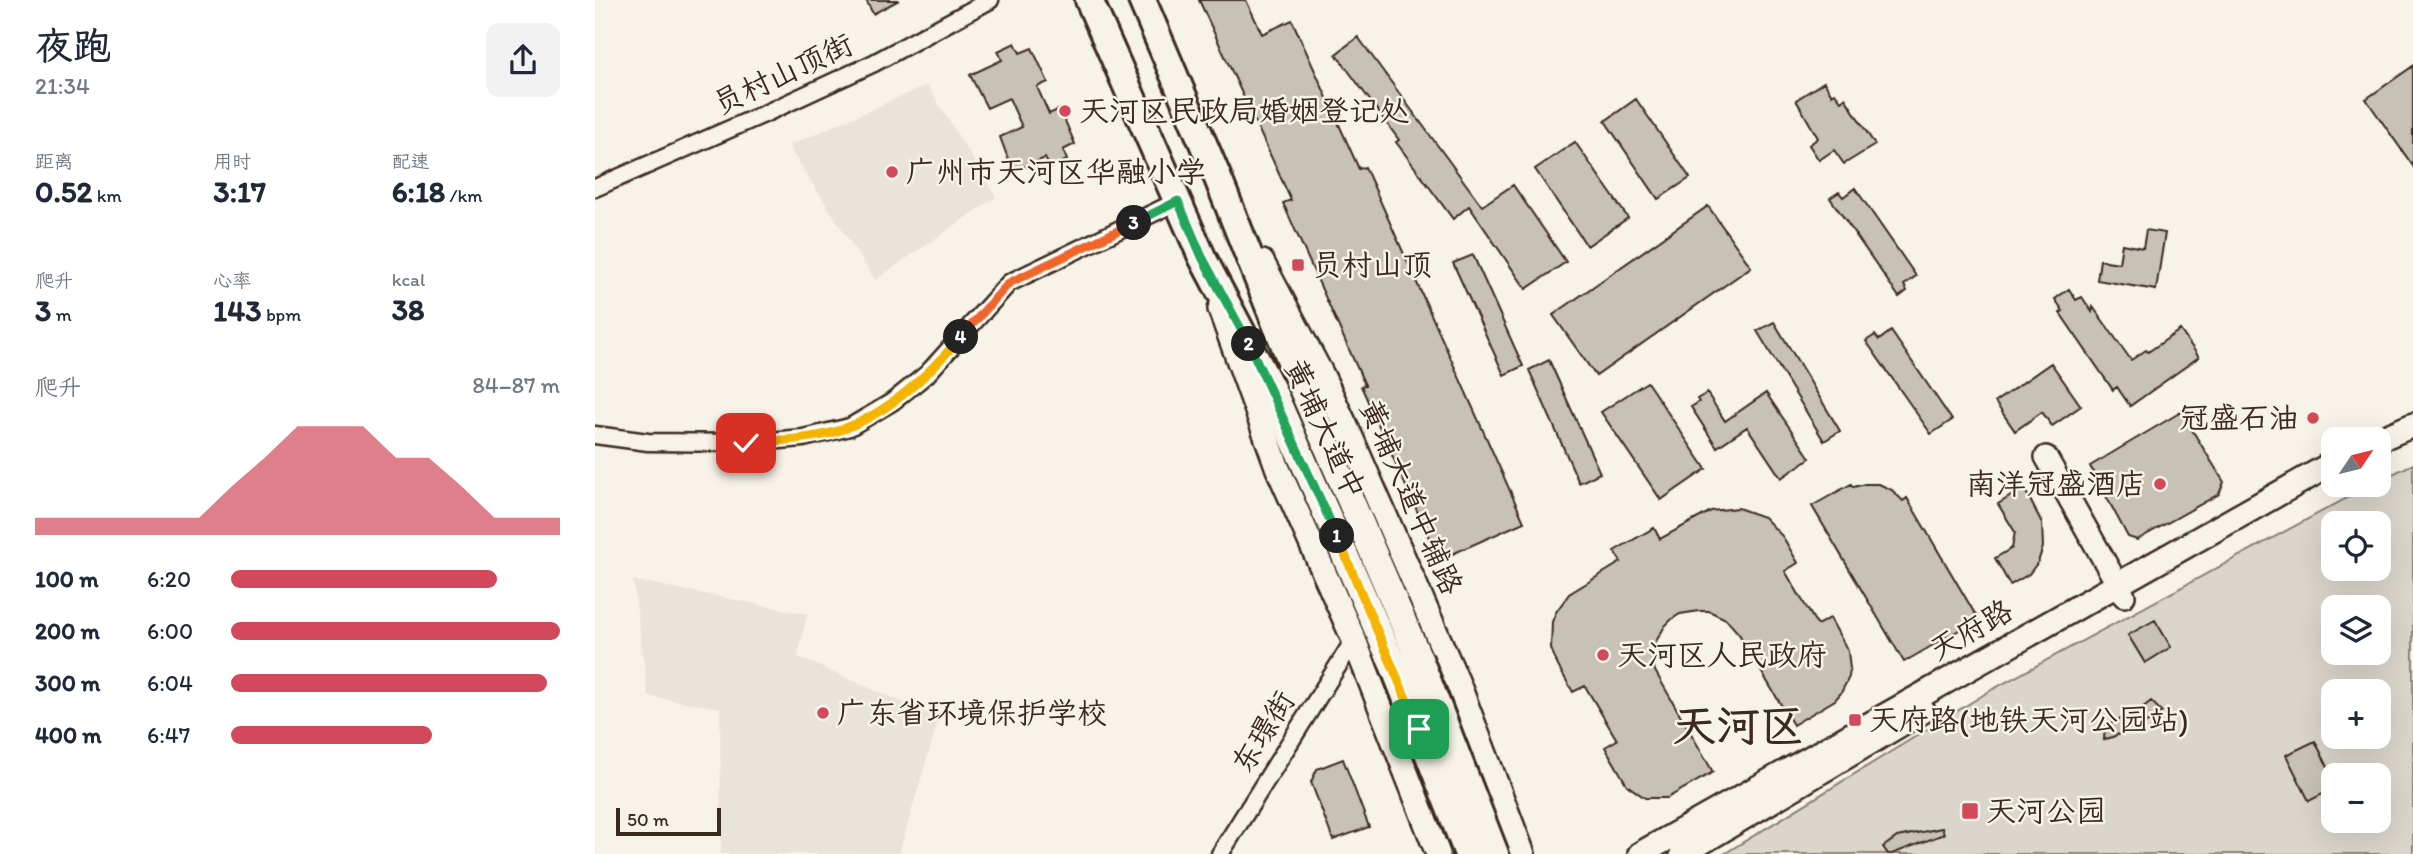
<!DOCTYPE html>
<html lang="zh">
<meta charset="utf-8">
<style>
:root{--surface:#fff;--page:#f2f2f3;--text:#1f2937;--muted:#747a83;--accent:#d1495b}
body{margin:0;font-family:Itim,"LXGW WenKai TC",sans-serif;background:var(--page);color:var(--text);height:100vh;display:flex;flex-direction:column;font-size:26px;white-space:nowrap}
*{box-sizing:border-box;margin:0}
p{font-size:23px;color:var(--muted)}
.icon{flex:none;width:38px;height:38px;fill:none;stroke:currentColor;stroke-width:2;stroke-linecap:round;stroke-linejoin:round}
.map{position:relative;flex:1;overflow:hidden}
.side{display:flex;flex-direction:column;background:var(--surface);width:595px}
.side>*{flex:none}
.needle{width:46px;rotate:55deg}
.fabs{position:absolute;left:1726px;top:427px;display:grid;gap:14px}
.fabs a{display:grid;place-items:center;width:70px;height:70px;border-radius:14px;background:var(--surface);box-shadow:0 7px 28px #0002;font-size:35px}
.scale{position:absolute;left:21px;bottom:18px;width:105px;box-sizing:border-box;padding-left:7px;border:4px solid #3b2a1e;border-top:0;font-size:19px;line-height:24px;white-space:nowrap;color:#3b2a1e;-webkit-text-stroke:5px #f7f3e8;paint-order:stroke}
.pin{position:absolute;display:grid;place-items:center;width:60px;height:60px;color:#fff;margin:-30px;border-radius:14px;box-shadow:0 4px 10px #0006}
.km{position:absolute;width:35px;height:35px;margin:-18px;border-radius:50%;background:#222;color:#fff;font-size:19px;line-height:35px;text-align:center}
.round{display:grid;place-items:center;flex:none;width:74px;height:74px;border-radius:14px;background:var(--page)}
.head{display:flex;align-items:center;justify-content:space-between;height:119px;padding:0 35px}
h1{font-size:38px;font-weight:700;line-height:52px}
.metrics{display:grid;grid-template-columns:repeat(3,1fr);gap:10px;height:119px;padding:7px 35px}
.metrics div{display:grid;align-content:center}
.metrics b{font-size:30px;font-weight:700}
.metrics small{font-size:19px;font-weight:400}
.metrics p{font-size:19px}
.chart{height:196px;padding:14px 35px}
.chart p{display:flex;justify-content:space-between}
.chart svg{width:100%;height:126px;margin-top:7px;fill:var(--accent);opacity:.7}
ul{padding:0 35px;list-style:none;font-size:23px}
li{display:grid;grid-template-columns:112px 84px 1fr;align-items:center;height:52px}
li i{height:18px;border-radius:9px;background:var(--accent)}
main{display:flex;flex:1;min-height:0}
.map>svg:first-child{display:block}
.built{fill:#e9e4d9}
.green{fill:#dbd6cb;stroke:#8b8074;stroke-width:2;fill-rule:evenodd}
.building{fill:#c8c1b6;stroke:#3b2a1e;stroke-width:2}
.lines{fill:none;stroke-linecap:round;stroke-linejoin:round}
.minor-casing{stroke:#3b2a1e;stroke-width:21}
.tertiary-casing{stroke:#3b2a1e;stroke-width:26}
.secondary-casing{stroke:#3b2a1e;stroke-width:28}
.primary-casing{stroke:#3b2a1e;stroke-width:32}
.minor{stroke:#f7f3e8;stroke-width:16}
.tertiary{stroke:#f7f3e8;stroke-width:21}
.secondary{stroke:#f7f3e8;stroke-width:23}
.primary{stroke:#f7f3e8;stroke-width:26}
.primary-bridge-casing{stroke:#3b2a1e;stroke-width:32;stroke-linecap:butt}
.primary-bridge{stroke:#f7f3e8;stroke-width:26}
.split-1-casing{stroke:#fff;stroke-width:14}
.split-2-casing{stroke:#fff;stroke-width:14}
.split-3-casing{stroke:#fff;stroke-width:14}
.split-4-casing{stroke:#fff;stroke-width:14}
.split-5-casing{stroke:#fff;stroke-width:14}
.split-1{stroke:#f5b400;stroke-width:9}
.split-2{stroke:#22a559;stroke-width:9}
.split-3{stroke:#22a559;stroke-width:9}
.split-4{stroke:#f0652b;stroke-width:9}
.split-5{stroke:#f5b400;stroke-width:9}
.poi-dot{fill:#d1495b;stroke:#f7f3e8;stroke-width:2.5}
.labels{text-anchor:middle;stroke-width:5;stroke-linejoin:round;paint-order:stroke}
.street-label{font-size:30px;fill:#3b2a1e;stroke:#f7f3e8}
.poi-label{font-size:30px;fill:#3b2a1e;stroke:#f7f3e8;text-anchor:start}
.town-label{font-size:44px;font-weight:bold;fill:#3b2a1e;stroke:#f7f3e8}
</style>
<main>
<section class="side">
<div class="head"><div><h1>夜跑</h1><p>21:34</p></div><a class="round"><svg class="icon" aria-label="share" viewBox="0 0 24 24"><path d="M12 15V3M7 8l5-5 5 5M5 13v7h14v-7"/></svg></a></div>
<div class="metrics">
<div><p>距离</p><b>0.52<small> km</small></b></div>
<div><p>用时</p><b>3:17</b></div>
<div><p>配速</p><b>6:18<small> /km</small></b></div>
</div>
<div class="metrics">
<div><p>爬升</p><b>3<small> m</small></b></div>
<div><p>心率</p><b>143<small> bpm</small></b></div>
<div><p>kcal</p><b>38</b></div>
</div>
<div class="chart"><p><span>爬升</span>84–87 m</p>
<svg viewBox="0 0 160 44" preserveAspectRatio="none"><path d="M0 44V38L10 38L20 38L30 38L40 38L50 38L60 27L70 17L80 6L90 6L100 6L110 17L120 17L130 27L140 38L150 38L160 38V44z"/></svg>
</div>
<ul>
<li><b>100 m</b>6:20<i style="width:81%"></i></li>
<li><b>200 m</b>6:00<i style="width:100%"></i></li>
<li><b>300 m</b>6:04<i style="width:96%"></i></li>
<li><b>400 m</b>6:47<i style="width:61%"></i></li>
</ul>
</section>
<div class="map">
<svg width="1818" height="854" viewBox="0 0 1818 854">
<rect width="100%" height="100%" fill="#f7f3e8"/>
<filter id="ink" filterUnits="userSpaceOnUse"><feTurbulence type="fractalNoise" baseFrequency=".0143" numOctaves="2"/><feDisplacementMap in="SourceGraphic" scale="14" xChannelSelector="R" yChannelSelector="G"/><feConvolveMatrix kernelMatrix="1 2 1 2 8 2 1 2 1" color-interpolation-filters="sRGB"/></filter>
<g filter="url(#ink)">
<!-- built -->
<path class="built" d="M 332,85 L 401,197 L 280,280 L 193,146 Z
M 38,580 L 212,614 L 203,657 L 344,718 L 304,854 L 126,854 L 125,708 L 53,696 Z"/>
<!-- green -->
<path class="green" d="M 1818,464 L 1818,854 L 1129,854 L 1398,689 L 1776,485 L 1783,485 L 1783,481 ZM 1738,523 L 1783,523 L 1783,569 L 1738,569 ZM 1738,607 L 1783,607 L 1783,653 L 1738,653 ZM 1738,691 L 1783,691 L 1783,737 L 1738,737 ZM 1738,775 L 1783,775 L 1783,821 L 1738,821 Z"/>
<!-- building -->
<path class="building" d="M 271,0 L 304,0 L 278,14 Z
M 604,0 L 651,0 L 667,34 L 697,20 L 764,169 L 770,167 L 929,522 L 844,560 L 766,386 L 770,385 L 688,203 L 696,200 Z
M 763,37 L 887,206 L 918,185 L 971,262 L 931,289 L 874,206 L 858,219 L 801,142 L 804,140 L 741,54 Z
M 420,43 L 425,53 L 437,48 L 453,82 L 442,87 L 454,114 L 465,109 L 480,144 L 468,150 L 472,160 L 455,168 L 450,158 L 418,172 L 405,137 L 427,127 L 414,98 L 392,108 L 375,75 L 407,60 L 403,51 Z
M 1818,66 L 1818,166 L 1771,99 Z
M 1229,82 L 1237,95 L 1240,93 L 1246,101 L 1250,98 L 1280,145 L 1249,164 L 1239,150 L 1224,160 L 1214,145 L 1223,138 L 1201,100 Z
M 1041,99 L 1095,178 L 1063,199 L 1010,121 Z
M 980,142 L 1033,218 L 992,246 L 940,169 Z
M 1260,188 L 1321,276 L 1309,285 L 1312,291 L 1304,297 L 1235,198 L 1244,192 L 1248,197 Z
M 1113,206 L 1156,267 L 1001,376 L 958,315 Z
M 1551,230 L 1570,233 L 1561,290 L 1502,280 L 1505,260 L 1524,263 L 1527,244 L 1548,248 Z
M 878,255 L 928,366 L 909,375 L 858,263 Z
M 1474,289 L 1481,300 L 1487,297 L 1497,312 L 1498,307 L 1536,360 L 1551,350 L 1553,352 L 1585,330 L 1604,357 L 1535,406 L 1522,387 L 1518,390 L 1465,313 L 1468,311 L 1460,299 Z
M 1179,322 L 1245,431 L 1229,441 L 1162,331 Z
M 1296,331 L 1357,420 L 1336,434 L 1271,341 L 1280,335 L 1284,340 Z
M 954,360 L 1005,473 L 984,483 L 934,370 Z
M 1456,363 L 1486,406 L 1457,426 L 1447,412 L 1420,431 L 1400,402 Z
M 1052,382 L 1111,469 L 1066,500 L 1006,412 Z
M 1112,393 L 1130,421 L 1171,393 L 1215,458 L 1186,478 L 1152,427 L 1122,447 L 1096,407 L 1104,402 L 1102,399 Z
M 1586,412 L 1629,482 L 1624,494 L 1542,540 L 1533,537 L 1495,466 Z
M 1256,484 L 1258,487 L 1270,484 L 1284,484 L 1297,490 L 1308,501 L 1312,498 L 1383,619 L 1309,662 L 1217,506 Z
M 1429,488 L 1447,523 L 1448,547 L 1443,562 L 1434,574 L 1415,585 L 1400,558 L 1417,548 L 1420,532 L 1403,504 Z
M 1143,508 L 1169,517 L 1188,537 L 1203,563 L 1190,571 L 1222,625 L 1235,618 L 1253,651 L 1255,669 L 1254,677 L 1246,693 L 1240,700 L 1198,725 L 1144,634 L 1131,619 L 1114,611 L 1104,611 L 1085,614 L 1077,619 L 1070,626 L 1060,643 L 1058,662 L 1060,671 L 1118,772 L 1072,798 L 1050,798 L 1032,785 L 1010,747 L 1022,740 L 990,686 L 978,692 L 963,666 L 956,649 L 957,622 L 961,612 L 974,594 L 1026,562 L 1019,551 L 1059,528 L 1065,539 L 1116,511 Z
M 1560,620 L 1576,647 L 1550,663 L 1533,635 Z
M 1556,701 L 1567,712 L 1547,726 L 1509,740 L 1510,726 L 1542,712 Z
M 1720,741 L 1738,777 L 1738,789 L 1714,801 L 1691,755 Z
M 748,759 L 774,827 L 738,840 L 716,782 L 722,769 Z
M 1347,828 L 1349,834 L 1297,854 L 1293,854 L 1288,847 L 1302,837 Z"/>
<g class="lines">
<!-- minor casing -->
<g class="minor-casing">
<path id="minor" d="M 0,188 L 169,114 L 279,63 L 395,0
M 0,435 L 53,442 L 151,443 L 208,438 L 255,427 L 297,402 L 332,374 L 414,283 L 583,201
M 625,854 L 759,640"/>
</g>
<!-- tertiary casing -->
<g class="tertiary-casing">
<path id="tertiary" d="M 1451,457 L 1529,596"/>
</g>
<!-- secondary casing -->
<g class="secondary-casing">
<path id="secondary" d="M 667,262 L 727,375 L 755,435 L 863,683 L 928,854
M 625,309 L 683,469 L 759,640 L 843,854
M 1783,440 L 1818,425
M 1045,854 L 1738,463
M 1087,854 L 1328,711"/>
</g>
<!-- primary casing -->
<g class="primary-casing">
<path id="primary" d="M 494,0 L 607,257 L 676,388 L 800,669
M 547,0 L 622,176 L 704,381 L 824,659"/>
</g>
<!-- minor -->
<use href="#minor" class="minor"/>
<!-- tertiary -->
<use href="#tertiary" class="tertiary"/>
<!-- secondary -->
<use href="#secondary" class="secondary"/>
<!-- primary -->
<use href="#primary" class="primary"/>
<!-- primary-bridge casing -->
<g class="primary-bridge-casing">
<path id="primary-bridge" d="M 824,659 L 900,854
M 800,669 L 873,854"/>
</g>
<!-- primary-bridge -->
<use href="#primary-bridge" class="primary-bridge"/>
</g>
</g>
<g class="lines" filter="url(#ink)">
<!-- split-1 casing -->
<g class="split-1-casing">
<path id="split-1" d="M 742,536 L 824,729"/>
</g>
<!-- split-2 casing -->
<g class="split-2-casing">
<path id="split-2" d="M 654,344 L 742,536"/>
</g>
<!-- split-3 casing -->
<g class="split-3-casing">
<path id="split-3" d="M 539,223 L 583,201 L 607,257 L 654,344"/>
</g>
<!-- split-4 casing -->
<g class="split-4-casing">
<path id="split-4" d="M 366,337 L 414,283 L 539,223"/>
</g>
<!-- split-5 casing -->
<g class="split-5-casing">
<path id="split-5" d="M 151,443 C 178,441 206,440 232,434 C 288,420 330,378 366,337"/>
</g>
<!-- split-1 -->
<use href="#split-1" class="split-1"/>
<!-- split-2 -->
<use href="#split-2" class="split-2"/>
<!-- split-3 -->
<use href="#split-3" class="split-3"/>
<!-- split-4 -->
<use href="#split-4" class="split-4"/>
<!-- split-5 -->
<use href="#split-5" class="split-5"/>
</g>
<!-- markers -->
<g class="poi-dot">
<circle cx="470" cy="111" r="7"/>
<circle cx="297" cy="172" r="7"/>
<rect x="696" y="258" width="14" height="14" rx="3.5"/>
<circle cx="1718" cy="418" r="7"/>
<circle cx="1565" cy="484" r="7"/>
<circle cx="1008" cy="655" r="7"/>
<circle cx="228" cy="713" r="7"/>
<rect x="1253" y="713" width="14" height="14" rx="3.5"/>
<rect x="1366" y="802" width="18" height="18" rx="3.5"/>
</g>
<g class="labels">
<!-- street labels -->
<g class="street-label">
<text transform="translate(188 74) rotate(-25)" y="10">员村山顶街</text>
<text transform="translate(730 429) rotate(65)" y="10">黄埔大道中</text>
<text transform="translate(816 497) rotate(66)" y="10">黄埔大道中辅路</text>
<text transform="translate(1376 630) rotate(-30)" y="10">天府路</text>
<text transform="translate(668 732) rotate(-58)" y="10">东璟街</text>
</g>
<!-- poi labels -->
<g class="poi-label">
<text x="484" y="121">天河区民政局婚姻登记处</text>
<text x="311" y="182">广州市天河区华融小学</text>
<text x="717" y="275">员村山顶</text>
<text x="1704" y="428" text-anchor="end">冠盛石油</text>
<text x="1551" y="494" text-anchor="end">南洋冠盛酒店</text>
<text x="1022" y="665">天河区人民政府</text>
<text x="242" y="723">广东省环境保护学校</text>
<text x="1274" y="730">天府路(地铁天河公园站)</text>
<text x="1391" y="821">天河公园</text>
</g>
<!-- town labels -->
<g class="town-label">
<text x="1143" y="741">天河区</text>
</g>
</g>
</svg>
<div class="fabs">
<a><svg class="needle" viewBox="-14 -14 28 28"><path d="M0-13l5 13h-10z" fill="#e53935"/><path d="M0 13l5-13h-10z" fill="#747a83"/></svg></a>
<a><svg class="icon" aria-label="locate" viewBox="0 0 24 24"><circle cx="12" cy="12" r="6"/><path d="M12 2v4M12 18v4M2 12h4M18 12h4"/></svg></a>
<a><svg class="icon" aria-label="layers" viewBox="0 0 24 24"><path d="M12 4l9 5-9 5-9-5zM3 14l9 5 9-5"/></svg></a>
<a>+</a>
<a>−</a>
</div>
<div class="scale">50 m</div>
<div class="pin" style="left:824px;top:729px;background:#1e9e55"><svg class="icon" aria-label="arrive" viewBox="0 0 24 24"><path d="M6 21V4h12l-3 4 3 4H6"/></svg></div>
<div class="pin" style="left:151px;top:443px;background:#d93025"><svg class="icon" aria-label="check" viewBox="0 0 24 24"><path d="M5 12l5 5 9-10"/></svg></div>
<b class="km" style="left:742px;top:536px">1</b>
<b class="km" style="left:654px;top:344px">2</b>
<b class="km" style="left:539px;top:223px">3</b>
<b class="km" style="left:366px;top:337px">4</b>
</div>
</main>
